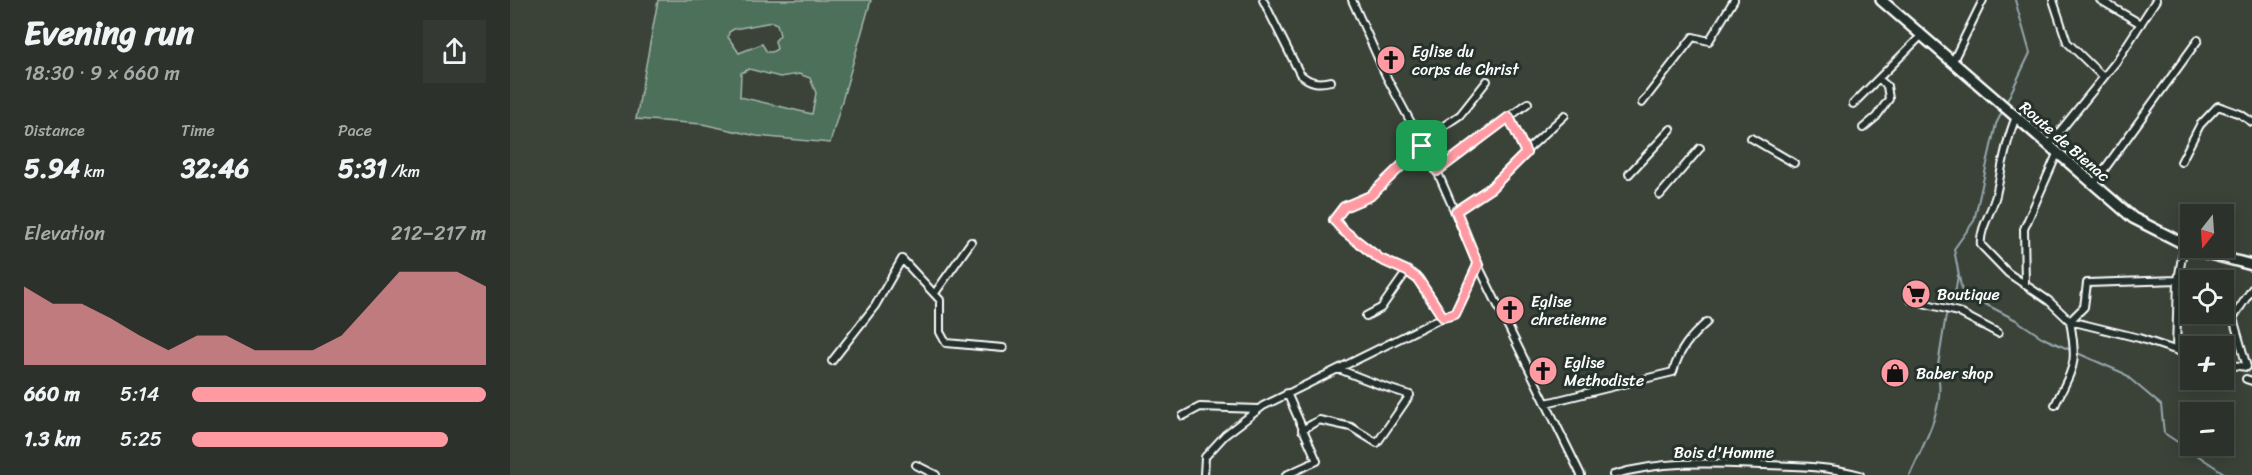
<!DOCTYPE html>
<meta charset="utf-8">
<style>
:root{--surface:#2c322b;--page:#343a33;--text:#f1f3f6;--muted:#a6aaa9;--line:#484d47;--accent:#ff9aa2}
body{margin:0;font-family:Sriracha,sans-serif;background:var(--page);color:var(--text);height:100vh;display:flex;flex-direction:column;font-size:22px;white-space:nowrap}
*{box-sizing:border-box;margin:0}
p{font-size:20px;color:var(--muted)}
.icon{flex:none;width:33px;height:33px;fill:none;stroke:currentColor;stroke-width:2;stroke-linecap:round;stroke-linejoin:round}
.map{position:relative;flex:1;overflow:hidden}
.side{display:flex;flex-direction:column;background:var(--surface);width:510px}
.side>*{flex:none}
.needle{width:39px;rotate:197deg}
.fabs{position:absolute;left:1670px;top:204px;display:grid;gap:12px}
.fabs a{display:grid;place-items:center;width:54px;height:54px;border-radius:0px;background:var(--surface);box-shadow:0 3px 15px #0003,0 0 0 2px var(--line);font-size:30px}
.pin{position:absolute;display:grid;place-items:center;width:51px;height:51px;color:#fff;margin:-26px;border-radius:12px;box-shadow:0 3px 9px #0006}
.round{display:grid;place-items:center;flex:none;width:63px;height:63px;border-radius:0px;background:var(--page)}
.overview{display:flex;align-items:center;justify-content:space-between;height:102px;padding:0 24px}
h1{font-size:33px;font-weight:800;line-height:45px}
.stats{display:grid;grid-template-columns:repeat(3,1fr);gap:9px;height:102px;padding:6px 24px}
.stats div{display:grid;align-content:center}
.stats b{font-size:26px;font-weight:800}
.stats small{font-size:16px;font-weight:400}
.stats p{font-size:16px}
.chart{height:168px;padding:12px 24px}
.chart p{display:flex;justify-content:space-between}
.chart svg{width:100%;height:108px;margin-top:6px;fill:var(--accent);opacity:.7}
ul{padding:0 24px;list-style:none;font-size:20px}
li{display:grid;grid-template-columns:96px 72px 1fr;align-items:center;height:45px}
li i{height:15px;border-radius:8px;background:var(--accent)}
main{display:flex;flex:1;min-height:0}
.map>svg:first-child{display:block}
.green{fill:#4d6f5a;stroke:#a6b7ac;stroke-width:1.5;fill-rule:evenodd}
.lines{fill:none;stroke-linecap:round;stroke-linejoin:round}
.stream{stroke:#96a7ad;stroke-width:2}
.street-casing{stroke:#fff;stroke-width:10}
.secondary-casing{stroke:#fff;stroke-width:14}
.street{stroke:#26332d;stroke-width:6}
.secondary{stroke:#26332d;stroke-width:9}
.route-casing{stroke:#fff;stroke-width:12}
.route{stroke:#ff9aa2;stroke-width:8}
.labels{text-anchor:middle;stroke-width:6;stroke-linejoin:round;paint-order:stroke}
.poi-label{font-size:16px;fill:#fff;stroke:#26332d;text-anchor:start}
.street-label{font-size:16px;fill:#fff;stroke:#26332d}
</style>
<main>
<section class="side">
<div class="overview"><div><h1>Evening run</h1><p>18:30 · 9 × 660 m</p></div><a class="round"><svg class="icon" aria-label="share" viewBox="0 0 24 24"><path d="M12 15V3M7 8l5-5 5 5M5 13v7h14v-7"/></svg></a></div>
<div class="stats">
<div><p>Distance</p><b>5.94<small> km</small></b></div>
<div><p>Time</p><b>32:46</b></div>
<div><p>Pace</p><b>5:31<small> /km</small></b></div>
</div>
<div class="chart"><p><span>Elevation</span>212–217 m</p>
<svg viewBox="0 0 160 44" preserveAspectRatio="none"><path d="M0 44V12L10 19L20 19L30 25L40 32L50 38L60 32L70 32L80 38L90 38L100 38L110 32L120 19L130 6L140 6L150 6L160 12V44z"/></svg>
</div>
<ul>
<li><b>660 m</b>5:14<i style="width:100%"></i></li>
<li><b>1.3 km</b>5:25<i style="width:87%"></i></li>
</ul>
</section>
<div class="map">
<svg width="1742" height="475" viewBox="0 0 1742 475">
<rect width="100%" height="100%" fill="#3b4339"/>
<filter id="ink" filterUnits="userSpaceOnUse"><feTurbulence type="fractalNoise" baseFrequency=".0167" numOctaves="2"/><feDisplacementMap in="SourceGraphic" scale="12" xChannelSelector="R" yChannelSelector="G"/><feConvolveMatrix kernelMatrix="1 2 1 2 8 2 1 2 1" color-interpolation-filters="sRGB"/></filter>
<g filter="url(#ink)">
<!-- green -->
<path class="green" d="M 148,0 L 361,0 L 320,143 L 247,136 L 192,124 L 126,119 ZM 262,22 L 267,24 L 270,35 L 265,41 L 267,49 L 262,52 L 257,52 L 252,44 L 229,53 L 218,37 L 219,32 L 224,29 ZM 239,69 L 270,77 L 289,74 L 300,78 L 306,93 L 302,114 L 230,97 L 231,73 Z"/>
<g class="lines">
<!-- stream -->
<path class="stream" d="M 1495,105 L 1520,53 L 1505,0
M 1493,110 L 1486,124 L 1464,221 L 1444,249 L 1452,292 L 1506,320 L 1533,338 L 1613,373 L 1651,405 L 1654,433 L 1717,475
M 1428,365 L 1436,315 L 1445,294 L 1448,275
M 1400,475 C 1412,447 1433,411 1429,381"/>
<!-- street casing -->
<g class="street-casing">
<path id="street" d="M 753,0 L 790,74 C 800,83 808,84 821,81
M 842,0 L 876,76 L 927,171 L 968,265 L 1071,475
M 1543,0 L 1557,42 L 1593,77
M 1590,0 L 1631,24
M 1442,63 L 1473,0
M 1132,103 L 1183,37 L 1199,41 L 1224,0
M 1343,104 L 1411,36
M 1506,117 C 1495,143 1492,169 1486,195 C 1482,211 1469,230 1471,245 L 1498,273 L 1539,301 L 1560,321 L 1629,338 L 1680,355
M 1353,128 L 1366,117 L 1379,99 L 1377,86 L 1370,80
M 1241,138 L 1284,163
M 910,142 L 950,115 L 977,81
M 912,146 L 860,196 L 834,207 L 824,220 L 834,231 L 870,259 L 897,271 L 908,279 L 933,317
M 1538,146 L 1606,62 L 1646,0
M 1017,150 L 1055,115
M 1671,162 L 1690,125 L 1708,106 L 1730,114 L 1742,122
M 927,171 L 1018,103
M 1119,174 L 1161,129
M 1583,185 L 1688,40
M 1150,195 L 1190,148
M 946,211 L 981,187 L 1016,153 L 999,117
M 1515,284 L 1514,229 L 1547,154
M 425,293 L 461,242
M 1401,300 L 1448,312 L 1488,333
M 856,316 L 871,308 L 897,271
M 1666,350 L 1668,280 L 1674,245
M 322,361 L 365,306 L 392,259 L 430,300 L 430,332 L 436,343 L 493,348
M 1713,364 L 1737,367 L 1723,318 L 1742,289
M 1736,379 L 1742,381
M 1036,403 L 1163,372 C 1169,350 1180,337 1197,322
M 1545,405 C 1564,365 1568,366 1560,321 L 1574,307 L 1577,283 L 1668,280
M 673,416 L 690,407 L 748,409
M 792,430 L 809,420 L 841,427 L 867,443 L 900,395 C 876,388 853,379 829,369
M 406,465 L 426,475
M 694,475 L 695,457 L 715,435 L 753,406 L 933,317 L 945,314 L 968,265
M 776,475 L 807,461 L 777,393
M 1103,475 C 1152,460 1203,463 1254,465 C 1286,466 1318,466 1350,475"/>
</g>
<!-- secondary casing -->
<g class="secondary-casing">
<path id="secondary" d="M 1371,0 L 1623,218 L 1688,251 L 1742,265"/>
</g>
<!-- street -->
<use href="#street" class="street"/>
<!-- secondary -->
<use href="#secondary" class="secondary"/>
</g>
</g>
<g class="lines" filter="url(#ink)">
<!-- route casing -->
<g class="route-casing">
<path id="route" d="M 999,117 L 1016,153 L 981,188 L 946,211 L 968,265 L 945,314 L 933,317 L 908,279 L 897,271 L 870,259 L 834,231 L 824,220 L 834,207 L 860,196 L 912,146 L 927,171 Z"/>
</g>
<!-- route -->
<use href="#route" class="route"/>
</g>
<!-- icons -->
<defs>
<g id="church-disc" transform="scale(1.5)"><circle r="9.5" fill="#ff9aa2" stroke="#26332d"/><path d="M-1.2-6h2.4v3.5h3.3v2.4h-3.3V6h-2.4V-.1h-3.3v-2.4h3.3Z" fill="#111"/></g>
<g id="supermarket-disc" transform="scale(1.5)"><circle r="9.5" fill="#ff9aa2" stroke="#26332d"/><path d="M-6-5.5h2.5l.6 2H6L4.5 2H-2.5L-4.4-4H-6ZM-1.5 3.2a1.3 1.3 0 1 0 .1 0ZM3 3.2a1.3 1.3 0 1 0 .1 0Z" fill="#111"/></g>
<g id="shop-disc" transform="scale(1.5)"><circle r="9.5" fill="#ff9aa2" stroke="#26332d"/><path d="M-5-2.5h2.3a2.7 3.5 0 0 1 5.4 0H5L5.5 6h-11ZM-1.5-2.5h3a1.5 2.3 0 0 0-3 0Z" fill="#111"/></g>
</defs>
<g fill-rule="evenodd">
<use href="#church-disc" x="881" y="60"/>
<use href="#supermarket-disc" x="1406" y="294"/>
<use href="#church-disc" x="1000" y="310"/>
<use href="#church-disc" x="1033" y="371"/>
<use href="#shop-disc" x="1385" y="373"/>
</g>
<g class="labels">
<!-- poi labels -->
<g class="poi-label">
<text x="902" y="57">Eglise du<tspan x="902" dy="18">corps de Christ</tspan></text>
<text x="1427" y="300">Boutique</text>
<text x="1021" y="307">Eglise<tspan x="1021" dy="18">chretienne</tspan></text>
<text x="1054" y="368">Eglise<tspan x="1054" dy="18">Methodiste</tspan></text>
<text x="1406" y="379">Baber shop</text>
</g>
<!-- street labels -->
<g class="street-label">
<text transform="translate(1555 141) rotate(41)" y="6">Route de Bienac</text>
<text x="1214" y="458">Bois d'Homme</text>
</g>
</g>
</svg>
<div class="fabs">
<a><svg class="needle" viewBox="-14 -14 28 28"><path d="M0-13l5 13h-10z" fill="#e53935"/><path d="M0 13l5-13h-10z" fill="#a6aaa9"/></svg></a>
<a><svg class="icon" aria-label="locate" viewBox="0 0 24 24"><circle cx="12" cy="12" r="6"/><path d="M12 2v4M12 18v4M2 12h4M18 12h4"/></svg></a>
<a>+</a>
<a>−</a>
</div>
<div class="pin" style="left:912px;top:146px;background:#1e9e55"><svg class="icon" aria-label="arrive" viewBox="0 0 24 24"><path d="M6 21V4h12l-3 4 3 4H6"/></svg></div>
</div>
</main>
